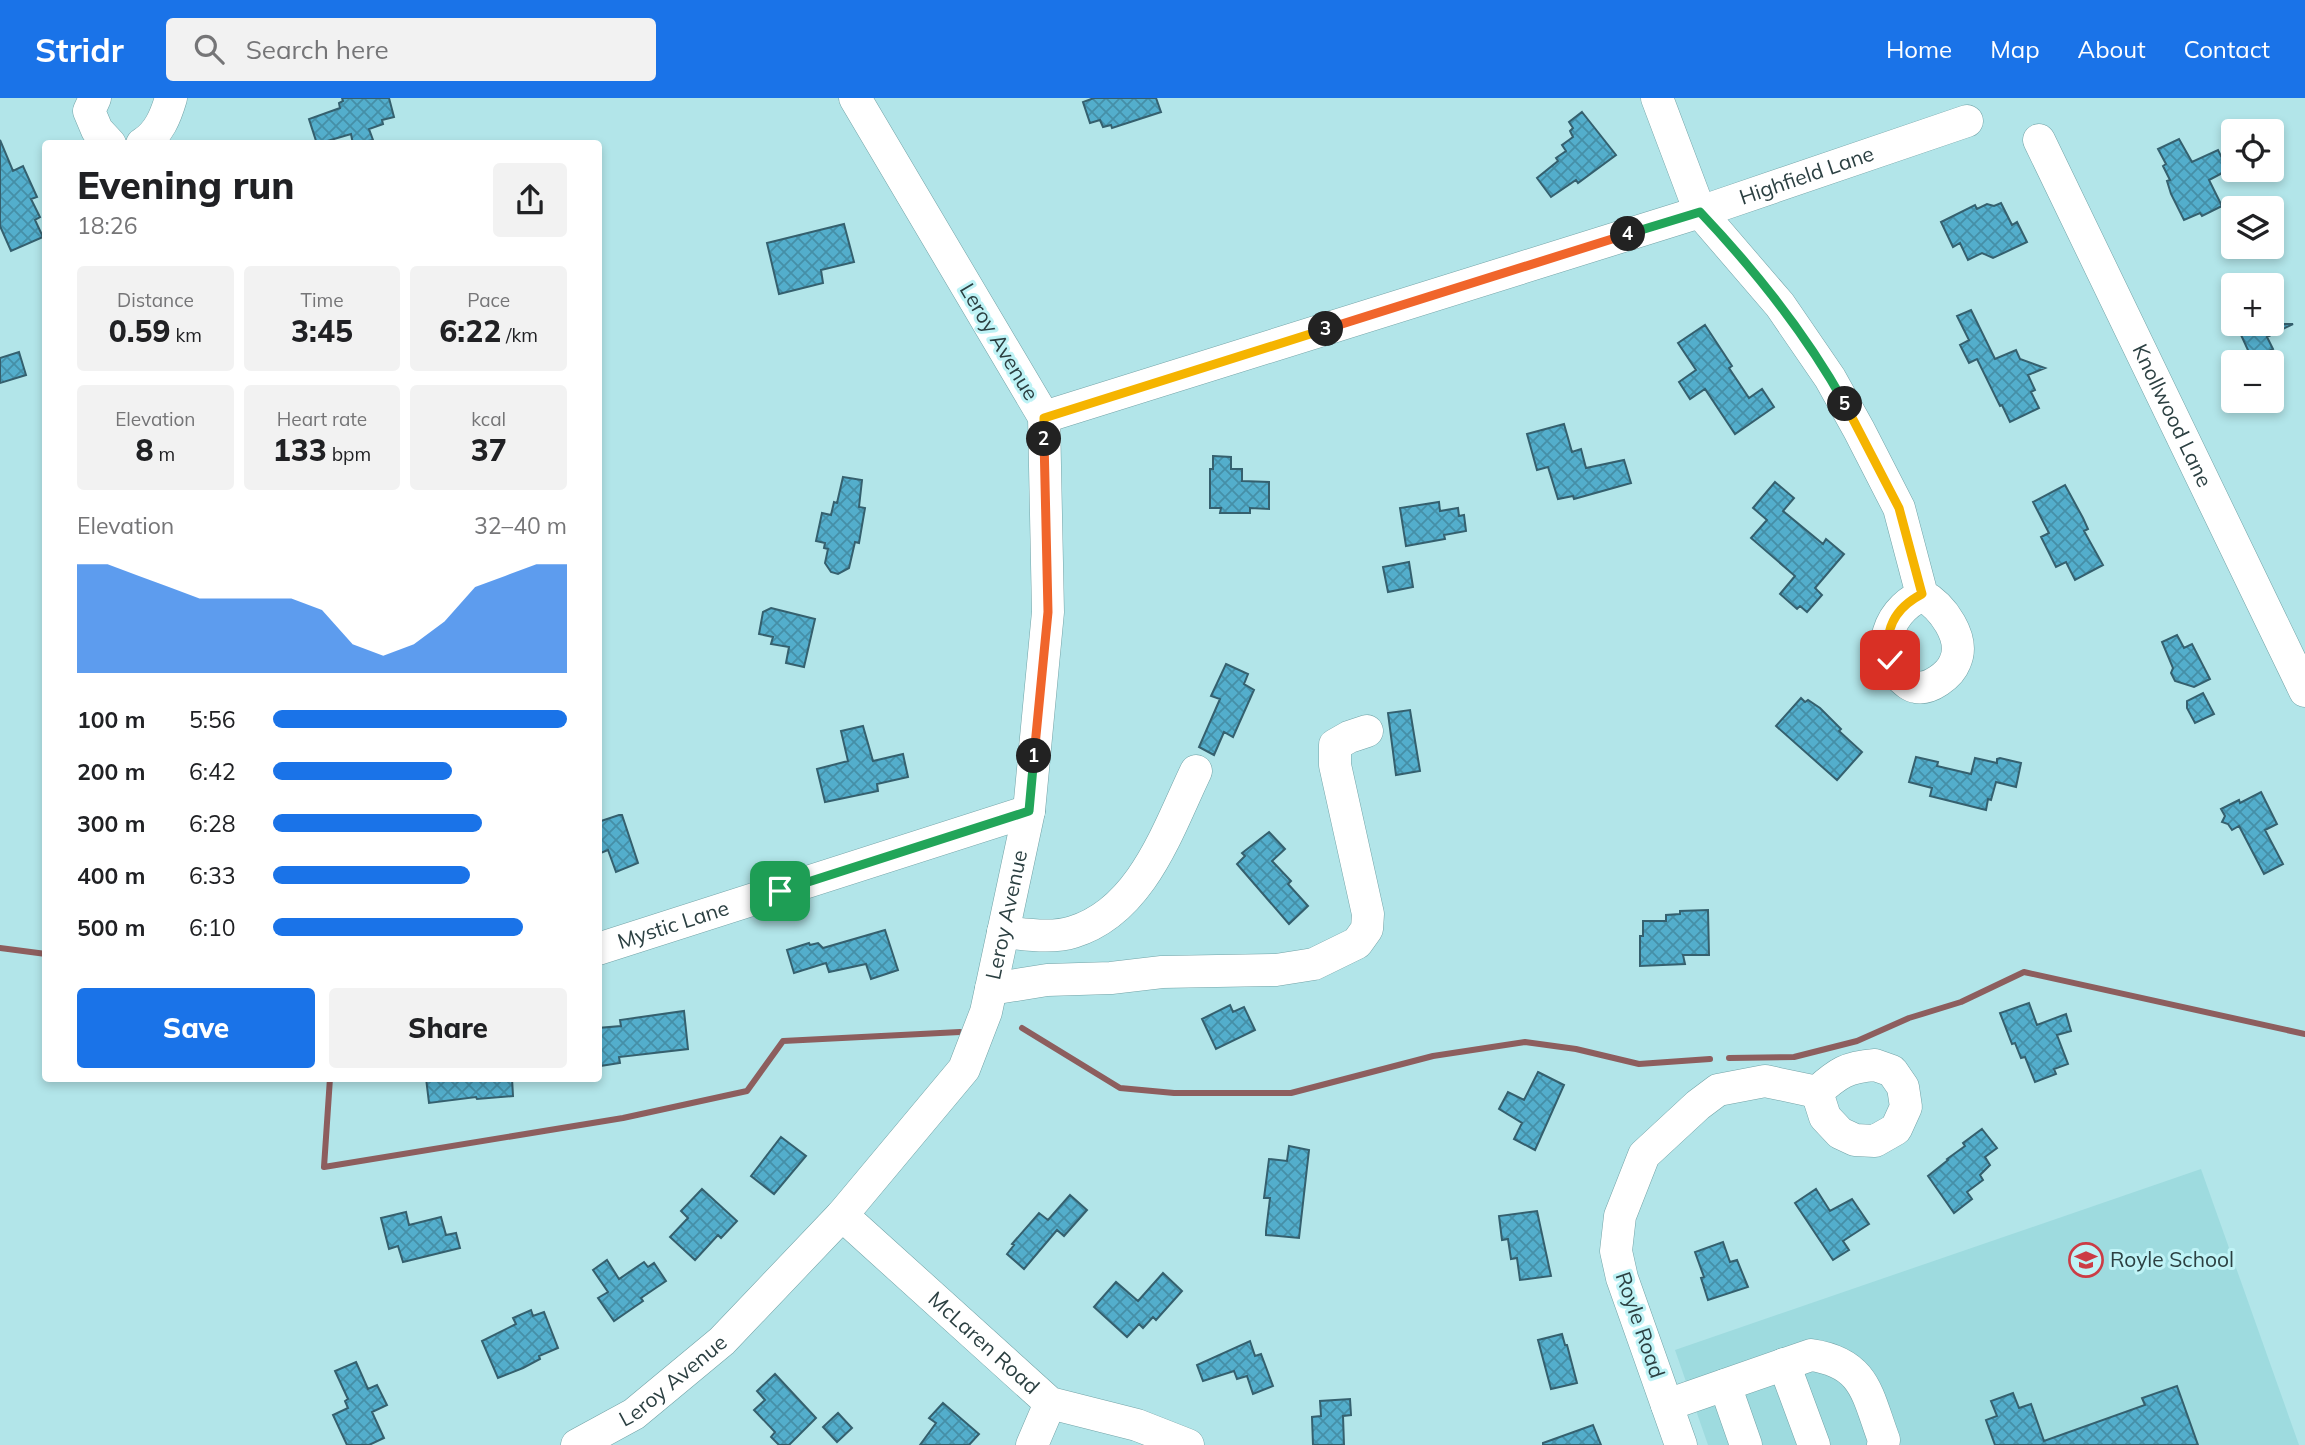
<!DOCTYPE html>
<meta charset="utf-8">
<style>
:root{--surface:#fff;--page:#f2f2f2;--text:#202124;--muted:#757577;--accent:#1a73e8}
body{margin:0;font-family:Mulish,sans-serif;background:var(--page);color:var(--text);height:100vh;display:flex;flex-direction:column;font-size:26px;white-space:nowrap}
*{box-sizing:border-box;margin:0}
p{font-size:23px;color:var(--muted)}
.icon{flex:none;width:38px;height:38px;fill:none;stroke:currentColor;stroke-width:2;stroke-linecap:round;stroke-linejoin:round}
.map{position:relative;flex:1;overflow:hidden}
.side{position:absolute;left:42px;top:42px;width:560px;height:942px;display:flex;flex-direction:column;background:var(--surface);border-radius:7px;box-shadow:0 4px 10px #0003}
.side>*{flex:none}
.controls{position:absolute;left:2221px;top:21px;display:grid;gap:14px}
.controls a{display:grid;place-items:center;width:63px;height:63px;border-radius:7px;background:var(--surface);box-shadow:0 4px 10px #0003;font-size:35px}
.pin{position:absolute;display:grid;place-items:center;width:60px;height:60px;color:#fff;margin:-30px;border-radius:14px;box-shadow:0 4px 10px #0006}
.km{position:absolute;width:35px;height:35px;margin:-18px;border-radius:50%;background:#222;color:#fff;font-size:19px;line-height:35px;text-align:center}
.round{display:grid;place-items:center;flex:none;width:74px;height:74px;border-radius:7px;background:var(--page)}
.headline{display:flex;align-items:center;justify-content:space-between;height:119px;padding:0 35px}
h1{font-size:38px;font-weight:800;line-height:52px}
.stats{display:grid;grid-template-columns:repeat(3,1fr);gap:10px;height:119px;padding:7px 35px}
.stats div{display:grid;align-content:center;border-radius:7px;background:var(--page);text-align:center}
.stats b{font-size:30px;font-weight:800}
.stats small{font-size:19px;font-weight:400}
.stats p{font-size:19px}
.chart{height:196px;padding:14px 35px}
.chart p{display:flex;justify-content:space-between}
.chart svg{width:100%;height:126px;margin-top:7px;fill:var(--accent);opacity:.7}
.primary-button{display:flex;gap:14px;margin-top:auto;padding:14px 35px}
.primary-button a{flex:1;height:80px;border-radius:7px;background:var(--accent);color:#fff;font-size:28px;font-weight:800;line-height:80px;text-align:center}
.primary-button a+a{background:var(--page);color:var(--text)}
ul{padding:0 35px;list-style:none;font-size:23px}
li{display:grid;grid-template-columns:112px 84px 1fr;align-items:center;height:52px}
li i{height:18px;border-radius:9px;background:var(--accent)}
header{display:flex;align-items:center;gap:42px;box-sizing:border-box;height:98px;padding:0 35px;background:var(--accent);color:#fff}
header strong{font-size:33px}
nav{display:flex;gap:38px;margin-inline-start:auto;font-size:24px}
.search{width:490px;height:63px;background:var(--page);display:flex;align-items:center;gap:18px;box-sizing:border-box;padding:0 24px;border-radius:7px;color:var(--muted);font-size:26px}
.map>svg:first-child{display:block}
.built{fill:#9edbdf}
.lines{fill:none;stroke-linecap:round;stroke-linejoin:round}
.stream{stroke:#8d5e5e;stroke-width:6}
.building{fill:url(#building-cross-hatch);stroke:#35606e;stroke-width:2}
.minor-casing{stroke:#72a3a7;stroke-width:33}
.minor{stroke:#fff;stroke-width:32}
.split-1-casing{stroke:#fff;stroke-width:14}
.split-2-casing{stroke:#fff;stroke-width:14}
.split-3-casing{stroke:#fff;stroke-width:14}
.split-4-casing{stroke:#fff;stroke-width:14}
.split-5-casing{stroke:#fff;stroke-width:14}
.split-6-casing{stroke:#fff;stroke-width:14}
.split-1{stroke:#22a559;stroke-width:9}
.split-2{stroke:#f0652b;stroke-width:9}
.split-3{stroke:#f5b400;stroke-width:9}
.split-4{stroke:#f0652b;stroke-width:9}
.split-5{stroke:#22a559;stroke-width:9}
.split-6{stroke:#f5b400;stroke-width:9}
.labels{text-anchor:middle;stroke-width:6;stroke-linejoin:round;paint-order:stroke}
.street-label{font-size:21px;fill:#2c4042;stroke:#bff3f6}
.poi-label{font-size:21px;fill:#2c4042;stroke:#bff3f6;text-anchor:start}
</style>
<header>
<strong>Stridr</strong>
<div class="search"><svg class="icon" aria-label="search" viewBox="0 0 24 24"><circle cx="10" cy="10" r="6"/><path d="M15 15l6 6"/></svg>Search here</div>
<nav><a>Home</a><a>Map</a><a>About</a><a>Contact</a></nav>
</header>
<div class="map">
<svg width="2305" height="1347" viewBox="0 0 2305 1347">
<defs>
<pattern id="building-cross-hatch" width="8" height="8" patternUnits="userSpaceOnUse" patternTransform="scale(1.75)"><rect width="8" height="8" fill="#53aecc"/><path d="M0 0l8 8M0 8l8-8" fill="none" stroke="#458fa7"/></pattern>
</defs>
<rect width="100%" height="100%" fill="#b2e5e9"/>
<!-- built -->
<path class="built" d="M 2201,1071 L 2299,1347 L 1708,1347 L 1675,1252 Z"/>
<g class="lines">
<!-- stream -->
<path class="stream" d="M 0,850 L 46,856
M 1022,930 L 1120,990 L 1174,995 L 1291,995 L 1433,958 L 1525,944 L 1576,951 L 1639,966 L 1710,961
M 1729,960 L 1794,959 L 1857,943 L 1909,920 L 1961,904 L 2024,874 L 2305,936
M 330,980 L 324,1069 L 623,1020 L 747,993 L 783,943 L 960,934"/>
</g>
<!-- building -->
<path class="building" d="M 342,0 L 389,0 L 394,19 L 382,22 L 383,26 L 369,31 L 373,42 L 353,46 L 351,36 L 317,46 L 309,21 L 340,10 L 339,5 L 343,3 Z
M 1094,0 L 1156,0 L 1161,14 L 1112,30 L 1111,27 L 1103,29 L 1100,22 L 1090,25 L 1083,4 Z
M 1582,14 L 1616,57 L 1578,85 L 1576,82 L 1551,99 L 1537,80 L 1558,63 L 1556,60 L 1566,53 L 1562,47 L 1573,39 L 1570,33 L 1573,30 L 1569,24 Z
M 2179,41 L 2192,64 L 2218,52 L 2228,72 L 2209,82 L 2222,108 L 2202,118 L 2200,115 L 2184,122 L 2171,96 L 2167,83 L 2170,82 L 2163,68 L 2166,66 L 2158,51 Z
M 0,42 L 13,73 L 23,68 L 37,99 L 31,101 L 40,119 L 35,122 L 43,139 L 11,153 L 0,128 Z
M 2001,105 L 2012,127 L 2017,124 L 2027,144 L 1993,160 L 1982,155 L 1968,162 L 1960,145 L 1953,149 L 1941,124 L 1975,107 L 1977,111 L 1987,106 L 1994,108 Z
M 844,126 L 854,164 L 821,172 L 823,185 L 779,196 L 767,145 Z
M 1971,212 L 1995,261 L 2016,252 L 2020,261 L 2045,270 L 2028,277 L 2035,292 L 2031,294 L 2039,310 L 2010,324 L 2002,307 L 2000,308 L 1977,261 L 1969,265 L 1960,247 L 1969,242 L 1957,218 Z
M 2236,226 L 2293,226 L 2267,239 L 2273,251 L 2252,261 Z
M 1705,227 L 1732,268 L 1729,270 L 1749,300 L 1762,291 L 1774,309 L 1735,336 L 1705,291 L 1690,301 L 1679,284 L 1696,272 L 1678,245 Z
M 19,254 L 26,277 L 0,285 L 0,260 Z
M 1564,326 L 1572,354 L 1581,351 L 1586,370 L 1624,362 L 1631,385 L 1574,401 L 1573,398 L 1558,401 L 1548,369 L 1537,372 L 1527,336 Z
M 1213,358 L 1231,359 L 1231,371 L 1242,371 L 1242,383 L 1269,384 L 1269,411 L 1250,410 L 1250,415 L 1220,415 L 1221,410 L 1210,410 L 1210,371 L 1213,371 Z
M 843,379 L 862,382 L 859,409 L 865,410 L 859,445 L 855,444 L 849,470 L 838,476 L 831,474 L 825,465 L 828,451 L 824,450 L 825,445 L 816,443 L 822,415 L 831,417 L 834,404 L 837,405 Z
M 1775,384 L 1794,400 L 1783,413 L 1823,446 L 1826,441 L 1844,456 L 1815,490 L 1822,497 L 1807,514 L 1800,508 L 1797,511 L 1780,496 L 1795,478 L 1751,440 L 1767,422 L 1753,410 Z
M 2065,387 L 2083,420 L 2088,431 L 2084,433 L 2103,467 L 2075,482 L 2066,464 L 2056,469 L 2041,439 L 2049,435 L 2033,404 Z
M 1439,404 L 1440,413 L 1458,410 L 1459,418 L 1464,417 L 1466,433 L 1444,437 L 1445,441 L 1406,448 L 1400,410 Z
M 1409,464 L 1413,489 L 1388,494 L 1383,469 Z
M 771,510 L 815,521 L 804,569 L 786,565 L 789,549 L 771,546 L 773,539 L 759,536 L 763,514 Z
M 2177,537 L 2184,550 L 2192,546 L 2210,581 L 2194,589 L 2175,583 L 2171,575 L 2173,570 L 2162,544 Z
M 1226,566 L 1248,576 L 1244,586 L 1254,592 L 1233,639 L 1224,634 L 1214,657 L 1199,649 L 1220,601 L 1211,598 Z
M 2203,595 L 2214,616 L 2195,625 L 2187,610 L 2187,603 Z
M 1801,600 L 1805,604 L 1808,602 L 1820,610 L 1841,631 L 1839,633 L 1862,654 L 1837,682 L 1776,628 Z
M 1410,612 L 1420,673 L 1396,677 L 1388,615 Z
M 863,628 L 873,663 L 903,656 L 908,679 L 877,686 L 878,693 L 825,704 L 817,671 L 848,663 L 841,633 Z
M 1916,659 L 1938,664 L 1937,668 L 1971,676 L 1975,660 L 1997,665 L 1997,661 L 2000,660 L 2021,665 L 2016,689 L 1996,684 L 1991,702 L 1988,701 L 1986,712 L 1930,698 L 1932,690 L 1909,684 Z
M 2261,694 L 2277,726 L 2265,732 L 2283,766 L 2264,776 L 2239,728 L 2232,732 L 2228,726 L 2222,724 L 2225,718 L 2221,711 L 2239,702 L 2240,705 Z
M 619,717 L 622,717 L 638,765 L 616,774 L 608,752 L 598,756 L 598,724 Z
M 1269,734 L 1285,751 L 1272,763 L 1291,783 L 1288,786 L 1308,808 L 1289,826 L 1237,766 L 1245,758 L 1242,755 Z
M 1708,812 L 1709,857 L 1683,857 L 1685,866 L 1640,868 L 1640,838 L 1643,838 L 1643,823 L 1666,823 L 1666,817 L 1680,816 L 1680,813 Z
M 885,832 L 898,872 L 871,881 L 866,866 L 829,874 L 826,865 L 794,875 L 787,852 L 809,845 L 810,847 L 818,845 L 823,850 Z
M 2029,905 L 2037,927 L 2066,916 L 2071,933 L 2057,937 L 2068,966 L 2054,971 L 2056,976 L 2035,984 L 2025,959 L 2021,960 L 2015,945 L 2012,946 L 2000,915 Z
M 1230,907 L 1233,914 L 1244,909 L 1255,932 L 1216,951 L 1202,921 Z
M 684,913 L 688,951 L 619,959 L 620,965 L 600,968 L 598,930 L 621,928 L 620,922 Z
M 1538,974 L 1564,987 L 1535,1052 L 1514,1041 L 1522,1025 L 1499,1011 L 1508,994 L 1524,1002 Z
M 426,980 L 512,980 L 513,998 L 477,1001 L 476,999 L 429,1005 Z
M 1982,1031 L 1997,1050 L 1985,1059 L 1990,1067 L 1980,1077 L 1983,1082 L 1967,1094 L 1972,1101 L 1954,1115 L 1928,1078 L 1948,1062 L 1947,1061 L 1965,1048 L 1963,1045 Z
M 781,1039 L 806,1058 L 774,1096 L 751,1078 Z
M 1289,1048 L 1309,1052 L 1299,1140 L 1266,1137 L 1266,1133 L 1270,1100 L 1264,1100 L 1269,1061 L 1287,1063 Z
M 702,1091 L 737,1123 L 721,1140 L 718,1137 L 695,1162 L 670,1139 L 688,1120 L 681,1113 Z
M 1816,1091 L 1830,1113 L 1852,1101 L 1869,1126 L 1843,1143 L 1849,1152 L 1833,1162 L 1795,1105 Z
M 1070,1097 L 1087,1112 L 1064,1138 L 1057,1132 L 1024,1171 L 1007,1156 L 1014,1147 L 1012,1146 L 1039,1115 L 1048,1122 Z
M 1537,1113 L 1551,1178 L 1520,1182 L 1517,1160 L 1511,1161 L 1508,1141 L 1502,1142 L 1499,1118 Z
M 406,1114 L 409,1127 L 441,1119 L 446,1137 L 456,1135 L 460,1150 L 403,1164 L 398,1148 L 389,1151 L 381,1120 Z
M 1723,1144 L 1730,1164 L 1737,1162 L 1748,1189 L 1708,1202 L 1701,1180 L 1704,1179 L 1695,1154 Z
M 607,1162 L 619,1181 L 644,1164 L 648,1169 L 654,1165 L 666,1183 L 641,1200 L 643,1203 L 614,1223 L 598,1200 L 608,1194 L 593,1172 Z
M 1163,1175 L 1182,1193 L 1156,1222 L 1153,1219 L 1143,1230 L 1139,1226 L 1127,1239 L 1094,1209 L 1116,1184 L 1138,1203 Z
M 531,1212 L 533,1218 L 544,1214 L 558,1250 L 539,1258 L 540,1261 L 523,1270 L 498,1280 L 482,1243 L 516,1226 L 513,1220 Z
M 1562,1236 L 1565,1247 L 1567,1247 L 1577,1285 L 1551,1291 L 1538,1242 Z
M 1250,1243 L 1255,1258 L 1261,1256 L 1273,1288 L 1253,1296 L 1247,1278 L 1237,1281 L 1234,1273 L 1203,1283 L 1197,1267 Z
M 356,1264 L 368,1291 L 377,1287 L 387,1307 L 372,1314 L 384,1340 L 369,1347 L 347,1347 L 333,1317 L 348,1310 L 345,1303 L 348,1301 L 335,1273 Z
M 775,1276 L 816,1320 L 789,1347 L 779,1347 L 771,1339 L 775,1334 L 754,1312 L 765,1302 L 757,1293 Z
M 2177,1288 L 2198,1347 L 1995,1347 L 1986,1322 L 1997,1318 L 1991,1303 L 2013,1295 L 2019,1310 L 2031,1306 L 2044,1343 L 2145,1307 L 2142,1300 Z
M 1350,1301 L 1351,1317 L 1343,1318 L 1344,1347 L 1313,1347 L 1312,1319 L 1321,1318 L 1320,1303 Z
M 943,1305 L 979,1336 L 969,1347 L 920,1347 L 936,1325 L 929,1320 Z
M 838,1315 L 852,1330 L 837,1344 L 823,1329 Z
M 1593,1327 L 1601,1347 L 1543,1347 L 1543,1345 Z"/>
<g class="lines">
<!-- minor casing -->
<g class="minor-casing">
<g id="minor">
<path d="M 95,0 L 89,13 L 97,32 L 110,46"/>
<path d="M 1657,0 L 1700,114 L 1780,207 L 1830,280 L 1859,332 L 1899,410 L 1922,497 C 1942,508 1966,540 1955,564 C 1950,577 1930,592 1916,589 C 1909,588 1903,581 1898,577 C 1891,569 1885,553 1887,542 C 1890,521 1904,506 1922,497"/>
<path id="s1" d="M 2039,42 L 2305,593"/>
<path d="M 142,46 C 159,36 166,17 171,0"/>
<path id="s2" d="M 1044,319 L 1700,114 L 1967,23"/>
<path d="M 1003,834 C 1025,836 1051,841 1073,834 C 1142,813 1168,731 1196,673"/>
<path id="s3" d="M 598,851 L 1029,713"/>
<path d="M 991,891 L 1047,882 L 1111,880 L 1162,874 L 1276,872 L 1314,866 L 1357,845 L 1367,831 L 1368,816 L 1335,667 L 1335,647 L 1349,639 L 1367,633"/>
<path d="M 1875,967 L 1892,973 L 1903,989 L 1906,1009 L 1896,1031 L 1875,1043 L 1855,1042 L 1840,1035 L 1825,1019 L 1817,994 C 1838,975 1847,969 1875,967 Z"/>
<path id="s4" d="M 842,1117 L 1050,1305 L 1137,1327 L 1188,1347"/>
<path d="M 1784,1266 L 1814,1347"/>
<path d="M 1725,1287 L 1746,1347"/>
<path d="M 1667,1307 L 1811,1257 C 1866,1265 1867,1297 1884,1342 L 1883,1347"/>
<path id="s5" d="M 577,1347 L 634,1316 L 722,1243 L 842,1117 L 964,971 L 986,914 L 1029,713 L 1048,514 L 1044,319 L 855,0"/>
<path d="M 1032,1347 L 1050,1305"/>
<path d="M 1681,1347 L 1622,1180 L 1616,1153 L 1620,1118 L 1644,1057 L 1698,1007 L 1718,992 L 1765,983 L 1817,994"/>
</g>
</g>
<!-- minor -->
<use href="#minor" class="minor"/>
</g>
<g class="lines">
<!-- split-1 casing -->
<g class="split-1-casing">
<path id="split-1" d="M 780,793 L 1029,713 L 1034,658"/>
</g>
<!-- split-2 casing -->
<g class="split-2-casing">
<path id="split-2" d="M 1034,658 L 1048,514 L 1044,341"/>
</g>
<!-- split-3 casing -->
<g class="split-3-casing">
<path id="split-3" d="M 1044,341 L 1044,320 L 1326,231"/>
</g>
<!-- split-4 casing -->
<g class="split-4-casing">
<path id="split-4" d="M 1326,231 L 1628,136"/>
</g>
<!-- split-5 casing -->
<g class="split-5-casing">
<path id="split-5" d="M 1628,136 L 1700,114 C 1755,172 1806,236 1845,306"/>
</g>
<!-- split-6 casing -->
<g class="split-6-casing">
<path id="split-6" d="M 1845,306 L 1899,410 L 1922,496 C 1895,510 1883,532 1890,562"/>
</g>
<!-- split-1 -->
<use href="#split-1" class="split-1"/>
<!-- split-2 -->
<use href="#split-2" class="split-2"/>
<!-- split-3 -->
<use href="#split-3" class="split-3"/>
<!-- split-4 -->
<use href="#split-4" class="split-4"/>
<!-- split-5 -->
<use href="#split-5" class="split-5"/>
<!-- split-6 -->
<use href="#split-6" class="split-6"/>
</g>
<!-- icons -->
<defs>
<g id="school-ring" transform="scale(1.75)"><circle r="9.5" fill="#bff3f6" stroke="#cc3c45" stroke-width="1.5"/><path d="M0-5L7-2L0 1L-7-2ZM-4 1L0 2.5L4 1V4Q0 6-4 4Z" fill="#cc3c45"/></g>
</defs>
<g fill-rule="evenodd">
<use href="#school-ring" x="2086" y="1162"/>
</g>
<g class="labels">
<!-- street labels -->
<g class="street-label">
<text dy="7" stroke="none"><textPath href="#s2" startOffset="800">Highfield Lane</textPath></text>
<text transform="translate(999 244) rotate(59)" y="7">Leroy Avenue</text>
<text dy="7" stroke="none"><textPath href="#s1" startOffset="306">Knollwood Lane</textPath></text>
<text dy="7" stroke="none"><textPath href="#s5" startOffset="704">Leroy Avenue</textPath></text>
<text dy="7" stroke="none"><textPath href="#s3" startOffset="79">Mystic Lane</textPath></text>
<text transform="translate(1640 1227) rotate(71)" y="7">Royle Road</text>
<text dy="7" stroke="none"><textPath href="#s4" startOffset="191">McLaren Road</textPath></text>
<text dy="7" stroke="none"><textPath href="#s5" startOffset="116">Leroy Avenue</textPath></text>
</g>
<!-- poi labels -->
<g class="poi-label">
<text x="2110" y="1169">Royle School</text>
</g>
</g>
</svg>
<div class="controls">
<a><svg class="icon" aria-label="locate" viewBox="0 0 24 24"><circle cx="12" cy="12" r="6"/><path d="M12 2v4M12 18v4M2 12h4M18 12h4"/></svg></a>
<a><svg class="icon" aria-label="layers" viewBox="0 0 24 24"><path d="M12 4l9 5-9 5-9-5zM3 14l9 5 9-5"/></svg></a>
<a>+</a>
<a>−</a>
</div>
<div class="pin" style="left:780px;top:793px;background:#1e9e55"><svg class="icon" aria-label="arrive" viewBox="0 0 24 24"><path d="M6 21V4h12l-3 4 3 4H6"/></svg></div>
<div class="pin" style="left:1890px;top:562px;background:#d93025"><svg class="icon" aria-label="check" viewBox="0 0 24 24"><path d="M5 12l5 5 9-10"/></svg></div>
<b class="km" style="left:1034px;top:658px">1</b>
<b class="km" style="left:1044px;top:341px">2</b>
<b class="km" style="left:1326px;top:231px">3</b>
<b class="km" style="left:1628px;top:136px">4</b>
<b class="km" style="left:1845px;top:306px">5</b>
<section class="side">
<div class="headline"><div><h1>Evening run</h1><p>18:26</p></div><a class="round"><svg class="icon" aria-label="share" viewBox="0 0 24 24"><path d="M12 15V3M7 8l5-5 5 5M5 13v7h14v-7"/></svg></a></div>
<div class="stats">
<div><p>Distance</p><b>0.59<small> km</small></b></div>
<div><p>Time</p><b>3:45</b></div>
<div><p>Pace</p><b>6:22<small> /km</small></b></div>
</div>
<div class="stats">
<div><p>Elevation</p><b>8<small> m</small></b></div>
<div><p>Heart rate</p><b>133<small> bpm</small></b></div>
<div><p>kcal</p><b>37</b></div>
</div>
<div class="chart"><p><span>Elevation</span>32–40 m</p>
<svg viewBox="0 0 160 44" preserveAspectRatio="none"><path d="M0 44V6L10 6L20 10L30 14L40 18L50 18L60 18L70 18L80 22L90 34L100 38L110 34L120 26L130 14L140 10L150 6L160 6V44z"/></svg>
</div>
<ul>
<li><b>100 m</b>5:56<i style="width:100%"></i></li>
<li><b>200 m</b>6:42<i style="width:61%"></i></li>
<li><b>300 m</b>6:28<i style="width:71%"></i></li>
<li><b>400 m</b>6:33<i style="width:67%"></i></li>
<li><b>500 m</b>6:10<i style="width:85%"></i></li>
</ul>
<div class="primary-button"><a>Save</a><a>Share</a></div>
</section>
</div>
